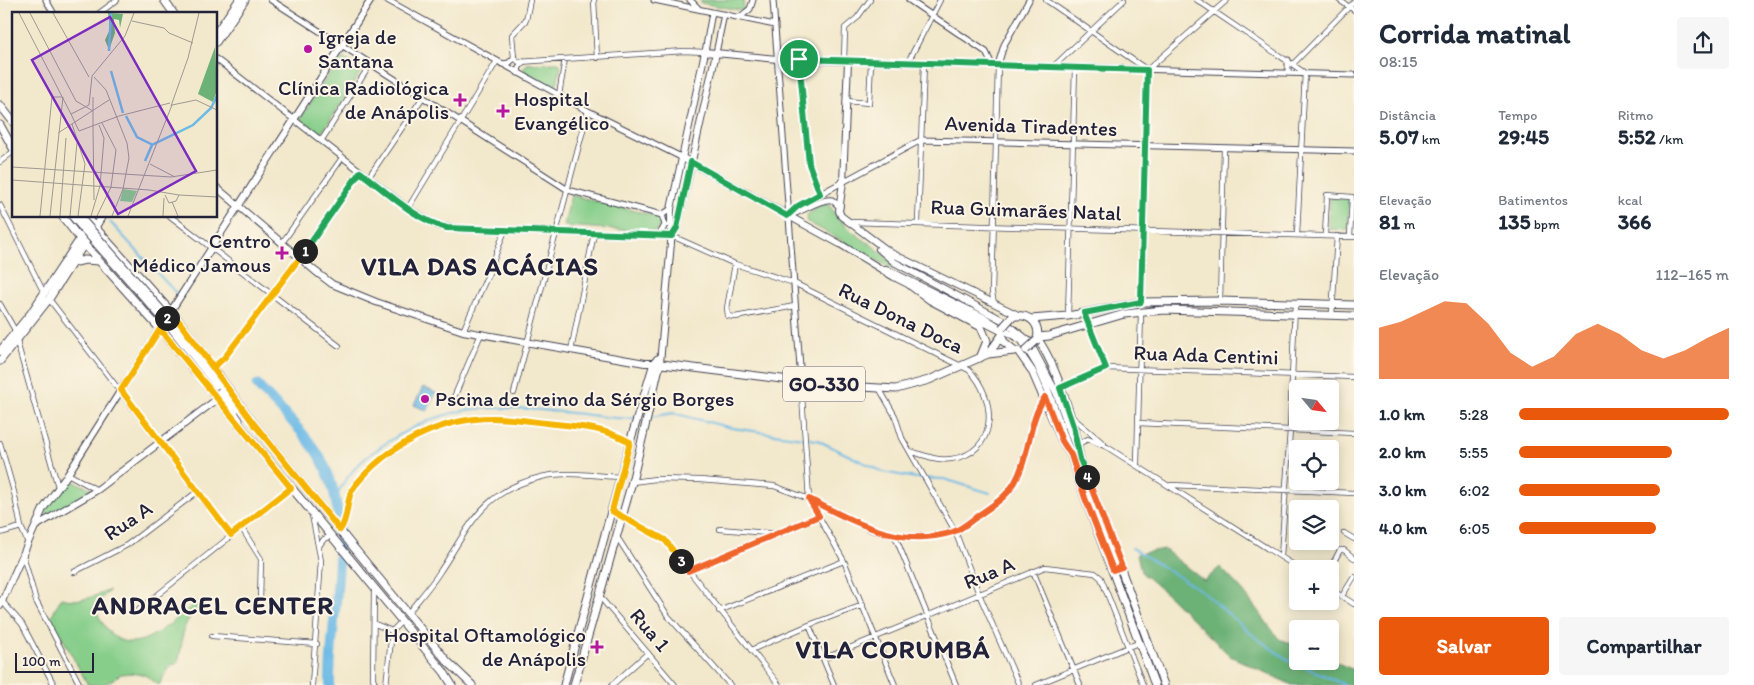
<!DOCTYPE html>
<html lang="pt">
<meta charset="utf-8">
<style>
:root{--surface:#fff;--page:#f6f6f7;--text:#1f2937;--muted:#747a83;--accent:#ea580c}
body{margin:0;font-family:Itim,sans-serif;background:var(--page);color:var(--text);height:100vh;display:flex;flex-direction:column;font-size:19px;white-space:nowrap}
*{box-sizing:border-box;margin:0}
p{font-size:16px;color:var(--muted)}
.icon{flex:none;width:28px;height:28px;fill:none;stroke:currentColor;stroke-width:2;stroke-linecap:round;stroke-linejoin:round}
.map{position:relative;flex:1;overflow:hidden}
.panel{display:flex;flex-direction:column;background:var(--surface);width:400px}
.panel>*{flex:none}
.needle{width:32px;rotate:119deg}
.fabs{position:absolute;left:1289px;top:380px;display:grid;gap:10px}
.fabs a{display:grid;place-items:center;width:50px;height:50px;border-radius:5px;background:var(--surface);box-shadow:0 2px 12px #0003;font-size:25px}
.scale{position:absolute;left:15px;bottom:12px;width:79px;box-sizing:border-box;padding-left:5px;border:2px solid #22223b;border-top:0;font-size:14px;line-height:18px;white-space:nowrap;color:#22223b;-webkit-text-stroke:4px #fcf5e5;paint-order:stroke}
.pin{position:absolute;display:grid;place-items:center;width:42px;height:42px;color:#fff;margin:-21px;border:2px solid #fff;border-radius:50%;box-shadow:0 1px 5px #0007}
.km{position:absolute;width:25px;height:25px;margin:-12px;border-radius:50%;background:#222;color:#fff;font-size:14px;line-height:25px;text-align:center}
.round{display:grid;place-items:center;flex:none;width:52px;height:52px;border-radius:5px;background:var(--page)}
.summary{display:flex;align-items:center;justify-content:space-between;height:85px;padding:0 25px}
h1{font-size:28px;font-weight:700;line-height:38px}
.figures{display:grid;grid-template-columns:repeat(3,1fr);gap:8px;height:85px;padding:5px 25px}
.figures div{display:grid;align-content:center}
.figures b{font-size:21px;font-weight:700}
.figures small{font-size:14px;font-weight:400}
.figures p{font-size:14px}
.chart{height:140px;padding:10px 25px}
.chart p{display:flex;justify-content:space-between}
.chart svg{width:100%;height:90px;margin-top:5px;fill:var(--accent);opacity:.7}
.action{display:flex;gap:10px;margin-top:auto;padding:10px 25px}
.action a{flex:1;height:58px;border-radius:5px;background:var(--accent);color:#fff;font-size:20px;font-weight:700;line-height:58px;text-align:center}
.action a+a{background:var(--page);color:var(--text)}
ul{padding:0 25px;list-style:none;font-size:16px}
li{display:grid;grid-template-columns:80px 60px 1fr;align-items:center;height:38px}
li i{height:12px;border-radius:6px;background:var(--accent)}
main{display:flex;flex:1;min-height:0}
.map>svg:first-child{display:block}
.green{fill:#86ce8a;stroke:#547862}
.forest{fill:#6cb176;stroke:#476a58}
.water{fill:#6cbae6;stroke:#476e90}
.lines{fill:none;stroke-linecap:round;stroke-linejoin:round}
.stream{stroke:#6cbae6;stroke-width:2}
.river{stroke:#6cbae6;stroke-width:10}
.minor-casing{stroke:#414051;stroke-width:6}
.tertiary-casing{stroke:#414051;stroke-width:7}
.secondary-casing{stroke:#414051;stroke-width:8}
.primary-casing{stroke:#414051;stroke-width:9}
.minor{stroke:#fff;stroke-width:4.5}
.tertiary{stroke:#fff;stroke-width:5}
.secondary{stroke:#fff;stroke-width:6}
.primary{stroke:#fff;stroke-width:7}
.primary-bridge-casing{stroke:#414051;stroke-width:9;stroke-linecap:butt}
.primary-bridge{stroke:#fff;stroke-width:7}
.split-1-casing{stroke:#fff;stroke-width:10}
.split-2-casing{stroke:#fff;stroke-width:10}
.split-3-casing{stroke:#fff;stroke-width:10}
.split-4-casing{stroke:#fff;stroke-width:10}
.split-5-casing{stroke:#fff;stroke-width:10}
.split-1{stroke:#22a559;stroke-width:6}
.split-2{stroke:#f5b400;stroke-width:6}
.split-3{stroke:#f5b400;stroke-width:6}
.split-4{stroke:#f0652b;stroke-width:6}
.split-5{stroke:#22a559;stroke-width:6}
.poi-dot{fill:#b5179e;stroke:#fcf5e5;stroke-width:2}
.labels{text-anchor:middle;stroke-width:4;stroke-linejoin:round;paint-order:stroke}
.shield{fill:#fcf5e5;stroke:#63616e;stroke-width:1}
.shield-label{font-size:20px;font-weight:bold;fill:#22223b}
.poi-label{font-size:21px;fill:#22223b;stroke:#fcf5e5;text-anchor:start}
.street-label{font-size:21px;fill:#22223b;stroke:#fcf5e5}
.district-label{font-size:26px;font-weight:bold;letter-spacing:1px;fill:#22223b;stroke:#fcf5e5}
.inset-river{fill:none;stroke:#6cbae6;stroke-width:2.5}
.inset-road{fill:none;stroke:#9f9992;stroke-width:1}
.view{fill:#7b2cbf;fill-opacity:0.15;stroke:#7b2cbf;stroke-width:2.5}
.inset-edge{fill:none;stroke:#22223b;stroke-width:2.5}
</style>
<main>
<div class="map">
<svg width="1354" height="685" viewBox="0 0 1354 685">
<rect width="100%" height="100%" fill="#fcf5e5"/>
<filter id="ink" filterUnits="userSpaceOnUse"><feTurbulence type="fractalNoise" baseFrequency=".02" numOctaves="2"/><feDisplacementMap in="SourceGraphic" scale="10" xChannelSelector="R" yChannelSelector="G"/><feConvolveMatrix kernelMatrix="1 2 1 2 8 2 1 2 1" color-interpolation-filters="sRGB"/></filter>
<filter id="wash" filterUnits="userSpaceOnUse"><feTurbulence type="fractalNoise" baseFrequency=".0096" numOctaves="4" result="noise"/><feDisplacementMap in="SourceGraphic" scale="20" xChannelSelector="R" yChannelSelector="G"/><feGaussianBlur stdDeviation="1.12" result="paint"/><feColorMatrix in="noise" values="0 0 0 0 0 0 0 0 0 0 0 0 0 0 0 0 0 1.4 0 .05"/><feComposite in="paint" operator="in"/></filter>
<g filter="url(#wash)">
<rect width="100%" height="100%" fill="#f2e8cc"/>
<!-- green -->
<path class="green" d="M 701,0 L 743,0 L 744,11 L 701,3 Z
M 340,57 L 363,68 L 320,136 L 300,119 Z
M 558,63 L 561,65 L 557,84 L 552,86 L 525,73 L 524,68 L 527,64 Z
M 571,195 L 656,216 L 660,218 L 663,222 L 655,232 L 564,226 Z
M 1330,198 L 1349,199 L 1348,230 L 1329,229 Z
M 823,204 L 830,206 C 844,234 878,243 896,268 L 889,267 L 806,221 L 807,215 Z
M 67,479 L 95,490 L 51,518 L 44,509 Z
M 110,590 L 101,599 L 96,610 C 123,674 165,627 198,601 L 204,608 C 178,618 185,639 178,662 L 169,667 L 159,685 L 145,675 L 131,673 L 121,674 L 104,685 L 88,685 L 51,617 L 61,598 C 80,603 93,597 110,590 Z"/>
<!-- forest -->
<path class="forest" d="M 1164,549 L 1204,581 L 1220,567 L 1243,591 L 1279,639 L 1297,646 L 1298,661 L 1330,660 L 1354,670 L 1354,685 L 1292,685 L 1230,656 L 1169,596 L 1141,572 L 1137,554 Z"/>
<!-- water -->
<path class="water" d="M 423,387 L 436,393 L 427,411 L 414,405 Z"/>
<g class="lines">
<!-- stream -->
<path class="stream" d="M 110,222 L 177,294
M 650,417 L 673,413 L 732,428 L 817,440 L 883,472 L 916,478 L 944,479 L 990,493
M 335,500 C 346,473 364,457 388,442 C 457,397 505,407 582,414 C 600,416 618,420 636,418
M 1132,548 L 1202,591 L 1255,637 L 1285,658 L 1345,685"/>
<!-- river -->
<path class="river" d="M 257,385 C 279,409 312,438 325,467 C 355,529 329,618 330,685"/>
</g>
</g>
<g filter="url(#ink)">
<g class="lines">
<!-- minor casing -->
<g class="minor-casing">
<path id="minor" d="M 530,0 L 526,20 L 512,35 L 514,58 L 519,62 L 684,51 L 705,52
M 594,0 L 597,58
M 1046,0 L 1146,69
M 1197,0 L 1305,73 L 1297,235
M 1339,0 L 1354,10
M 98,14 L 117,0
M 799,59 L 809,164 L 820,194
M 844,61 L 845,28 L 857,18 L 870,0
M 908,62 L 940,0
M 1293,64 L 1354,2
M 1053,67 L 1124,0
M 559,95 L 565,59
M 846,101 L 869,103 L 871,62
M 321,141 L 370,65
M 0,162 L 14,151
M 368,178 L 423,97
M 0,205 L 44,293
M 408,208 L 497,61
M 170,216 L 339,346
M 851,222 L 1354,237
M 918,223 L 924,64
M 672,236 L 735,264 L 794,283 L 969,370 C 997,398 999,453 951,459 C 937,461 923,455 910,451
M 1325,236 L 1327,195 L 1352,197 L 1350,237
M 282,243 L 342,158
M 735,264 L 727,308 L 728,316 L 735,317 L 795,306
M 49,299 L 231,535
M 1220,301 L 1224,148
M 1141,302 L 1147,70 L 1227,0
M 994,303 L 992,293 L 998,65
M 0,304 L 16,332
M 1084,313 L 1106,368
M 1332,315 L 1337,236
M 1068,316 L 1075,68
M 463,331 L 490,270 L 505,230
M 17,342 L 58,487
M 571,351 L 594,233
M 214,367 L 225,357 L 300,258 L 360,172
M 801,381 L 809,499 L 844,561 L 895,685
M 879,388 L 895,416 L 902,438 L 955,531 L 979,594 L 1019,685
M 1060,388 L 1106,368 L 1354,377
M 514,393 L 588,111
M 452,402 L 481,334
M 1072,417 L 1104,444
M 1138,423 L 1354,433
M 0,443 L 14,492 L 21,527 L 28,543
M 1078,444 L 1088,439 L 1107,447 L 1300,569
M 1137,464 L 1141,312
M 68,474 L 97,490
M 632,482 L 656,479 L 700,480 L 774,486 L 809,499 L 871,530 L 895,536 L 934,536 L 955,531 L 1000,501 L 1012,489 L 1019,475 L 1037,411 L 1044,399
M 1171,485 L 1354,493
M 612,511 L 665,540 L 779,685
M 241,527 L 261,559 L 260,602
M 720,529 L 778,534
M 340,530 C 351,515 345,499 354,487 C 386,446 440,418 492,418 C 510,418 528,421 546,423 C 576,426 603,427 630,442
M 0,533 L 21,527
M 1344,533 L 1354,539
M 895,536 L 956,685
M 617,537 L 668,616 L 730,685
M 319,546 L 324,539 L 331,536
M 23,555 L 36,601 L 80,685
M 1281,556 L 1290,430 L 1295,303
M 1330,569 L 1340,550 L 1344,550 L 1354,558
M 688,571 L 819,516
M 1033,571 L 1080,685
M 74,572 L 127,545 L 197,492
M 1330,589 L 1354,604
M 374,590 L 373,678 L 375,684
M 1342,596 L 1354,577
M 600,597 L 675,685
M 1,600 L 22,624 L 54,685
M 719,611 L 844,561
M 135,613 L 291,488
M 408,613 C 418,600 430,587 439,573 C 470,527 480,492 541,477 C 566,471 596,476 621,477
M 375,624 L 392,631
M 809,625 L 834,685
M 212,636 L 317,644
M 751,650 L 809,625 L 863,605
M 823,659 L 1045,567 L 1095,573 L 1101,578 L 1143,685
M 312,685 L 321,561 L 312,515
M 386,685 L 392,631 L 401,622
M 612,685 L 648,653
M 1036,685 L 1138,643"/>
</g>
<!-- tertiary casing -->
<g class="tertiary-casing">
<path id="tertiary" d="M 46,0 L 54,14
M 271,0 L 568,190 L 662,215 L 671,209
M 387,0 L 588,111 L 681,157
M 654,0 L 775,25
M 690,0 L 698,8
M 773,0 L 801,381
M 909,0 L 986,52 L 992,65
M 740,17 L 750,9 L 753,0
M 705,52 L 712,12
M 716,53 L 724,14
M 216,59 L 408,208 L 438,226 L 464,229 L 672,236
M 848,61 L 1354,75
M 502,64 L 509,63 L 514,58
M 998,65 L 1004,45 L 1029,0
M 518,73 L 519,67 L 523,62
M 1288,73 L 1288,60
M 790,215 C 802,212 821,198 832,200 L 840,207
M 787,216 L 798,206 L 921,140 L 1354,151
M 660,234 L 665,225 L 662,215"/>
</g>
<!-- secondary casing -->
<g class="secondary-casing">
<path id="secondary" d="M 681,157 L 840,244 L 894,277 L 1001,331
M 216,187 L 315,271 L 332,284 L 376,302 L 463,331 L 645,363 L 654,363 L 657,359
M 672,236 L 677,228 L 716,53
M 879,249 L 894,262 L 1004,321 L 1029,341 L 1056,392 L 1075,446
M 886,269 L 985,318 L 1022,341 L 1038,367 L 1050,395 L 1069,449
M 169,314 L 371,0
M 660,363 L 671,243 L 671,209 L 705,52 L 777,59 L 848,61 L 843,182 L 839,211 L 841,216 L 891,253 L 1018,315
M 36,526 L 97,490 L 216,400
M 0,606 L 43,509 L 68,474 L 162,325"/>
</g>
<!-- primary casing -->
<g class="primary-casing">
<path id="primary" d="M 164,0 L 174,14
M 216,33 L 239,0
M 216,42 L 245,0
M 0,105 L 14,123
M 0,125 L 14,150
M 62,216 L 84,244 L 160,329 L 444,672 L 452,685
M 85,216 L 176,317 L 254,424 L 350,543 L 447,661 L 472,685
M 72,263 L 85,260 L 99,261
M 911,286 L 930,300 L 981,327 L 987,341 L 980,358
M 1012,317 C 1028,312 1041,323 1037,340
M 1031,319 L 1068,316 L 1141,302 L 1220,301 L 1354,305
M 1002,328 L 1003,341 L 1014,350
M 1038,337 L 1049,336 L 1124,314 L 1164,310 L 1354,316
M 1037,338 C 1057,366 1075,425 1080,459 L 1164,685
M 0,351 L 31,313 L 82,236
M 1018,351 L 1032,371 L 1062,441 L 1071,455 L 1085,498 L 1155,685
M 989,353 L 1002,335
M 0,361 L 49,299 L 102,216
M 219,383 L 238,408
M 220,392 L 239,420
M 564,685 L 630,442 L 654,363 L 829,385 L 896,389 L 929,380 L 988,354 L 1014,351
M 574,685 L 632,482 L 660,363"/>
</g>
<!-- minor -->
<use href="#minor" class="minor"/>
<!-- tertiary -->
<use href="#tertiary" class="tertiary"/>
<!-- secondary -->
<use href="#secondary" class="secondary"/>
<!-- primary -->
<use href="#primary" class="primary"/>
<!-- primary-bridge casing -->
<g class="primary-bridge-casing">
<path id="primary-bridge" d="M 72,216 L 172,329 L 216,385
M 79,216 L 192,345 L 216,379
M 1002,328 L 1012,317
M 1026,350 L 1037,340"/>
</g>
<!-- primary-bridge -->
<use href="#primary-bridge" class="primary-bridge"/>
</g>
</g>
<g class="lines" filter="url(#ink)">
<!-- split-1 casing -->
<g class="split-1-casing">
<path id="split-1" d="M 305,251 L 360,172 C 387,192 414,219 447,228 L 672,236 L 677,228 L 691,162 L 787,216 L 798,206 L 820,194 L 809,164 L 799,59"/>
</g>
<!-- split-2 casing -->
<g class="split-2-casing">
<path id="split-2" d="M 167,318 L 121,390 L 231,535 L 291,488 L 160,329 L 171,311 L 214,367 L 225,357 L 305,251"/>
</g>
<!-- split-3 casing -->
<g class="split-3-casing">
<path id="split-3" d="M 167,318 L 171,311 L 254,424 L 340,530 C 350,516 345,499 354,487 C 386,446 440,418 492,418 C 510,418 528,421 546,423 C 576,426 603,427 630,442 L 612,511 L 665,540 L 681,561"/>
</g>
<!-- split-4 casing -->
<g class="split-4-casing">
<path id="split-4" d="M 681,561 L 688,571 L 819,516 L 809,499 C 855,522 900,549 953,532 C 962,529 971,521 979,515 C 995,504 1010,495 1018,476 C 1030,451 1029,420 1045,397 L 1062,441 L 1071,455 L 1085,498 L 1113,570 L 1122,567 L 1087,477"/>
</g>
<!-- split-5 casing -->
<g class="split-5-casing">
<path id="split-5" d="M 799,59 L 1147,70 L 1141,302 L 1084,313 L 1106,368 L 1060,388 L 1073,426 L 1080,459 L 1087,477"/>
</g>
<!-- split-1 -->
<use href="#split-1" class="split-1"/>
<!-- split-2 -->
<use href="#split-2" class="split-2"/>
<!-- split-3 -->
<use href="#split-3" class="split-3"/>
<!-- split-4 -->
<use href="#split-4" class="split-4"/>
<!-- split-5 -->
<use href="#split-5" class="split-5"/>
</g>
<!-- markers -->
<g class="poi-dot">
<circle cx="308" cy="49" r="5"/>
<path d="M457.5 92.5h5v5h5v5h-5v5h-5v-5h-5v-5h5z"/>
<path d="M500.5 103.5h5v5h5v5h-5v5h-5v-5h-5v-5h5z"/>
<path d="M279.5 245.5h5v5h5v5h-5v5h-5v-5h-5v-5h5z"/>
<circle cx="425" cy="399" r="5"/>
<path d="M594.5 639.5h5v5h5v5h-5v5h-5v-5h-5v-5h5z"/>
</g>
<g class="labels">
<!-- shield labels -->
<rect class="shield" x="783" y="366.5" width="82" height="35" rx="4"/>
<g class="shield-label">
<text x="824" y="391">GO-330</text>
</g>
<!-- poi labels -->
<g class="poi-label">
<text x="318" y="44">Igreja de<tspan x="318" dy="24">Santana</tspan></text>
<text x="449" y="95" text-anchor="end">Clínica Radiológica<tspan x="449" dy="24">de Anápolis</tspan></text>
<text x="514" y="106">Hospital<tspan x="514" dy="24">Evangélico</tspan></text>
<text x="271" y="248" text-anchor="end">Centro<tspan x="271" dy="24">Médico Jamous</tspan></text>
<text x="435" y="406">Pscina de treino da Sérgio Borges</text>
<text x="586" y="642" text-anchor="end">Hospital Oftamológico<tspan x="586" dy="24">de Anápolis</tspan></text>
</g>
<!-- street labels -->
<g class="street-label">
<text transform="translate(1031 126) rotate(2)" y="7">Avenida Tiradentes</text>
<text transform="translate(1026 210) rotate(2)" y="7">Rua Guimarães Natal</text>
<text transform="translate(901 318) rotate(26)" y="7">Rua Dona Doca</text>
<text transform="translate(1206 355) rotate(2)" y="7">Rua Ada Centini</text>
<text transform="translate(128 521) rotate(-34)" y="7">Rua A</text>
<text transform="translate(989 573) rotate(-23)" y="7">Rua A</text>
<text transform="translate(650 630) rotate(50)" y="7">Rua 1</text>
</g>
<!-- district labels -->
<g class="district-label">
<text x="480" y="275">VILA DAS ACÁCIAS</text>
<text x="213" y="614">ANDRACEL CENTER</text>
<text x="893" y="658">VILA CORUMBÁ</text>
</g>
</g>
<!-- overview -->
<g transform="translate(12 12)">
<rect width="205" height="205" fill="#f2e8cc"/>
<path d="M 111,177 L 125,179 L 120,190 L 108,189 Z" fill="#86ce8a"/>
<path d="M 96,1 L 111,2 L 108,16 L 107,8 L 102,7 L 103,21 L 97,38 L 93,28 L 98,17 ZM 203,35 L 205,78 L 201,90 L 186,82 Z" fill="#6cb176"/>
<path class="inset-river" d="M 97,39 L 99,1M 99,59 L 111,101M 114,104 L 125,125 L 141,133M 133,149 L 140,133 L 181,113 L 199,96 L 205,84"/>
<path class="inset-road" d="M 7,1 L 59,102M 18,1 L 64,89 L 81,99M 41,1 L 77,65M 122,1 L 113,24 L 80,64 L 77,93 L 59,102 L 67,119 L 107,104 L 158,91M 120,9 L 152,16 L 157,21 L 181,31M 82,65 L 94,78 L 115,131 L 117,146 L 111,177M 159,94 L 176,46 L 187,1M 90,111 L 104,138 L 99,175M 60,112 L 73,152 L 66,204M 87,113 L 92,126 L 88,174M 81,115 L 82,188M 81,115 L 81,85M 46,121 L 97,88M 138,152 L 163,165M 0,155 L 159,165 L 205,158M 0,168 L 137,178 L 167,183 L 164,189 L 157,191 L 153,183M 167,183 L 205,185M 160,190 L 166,204M 28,204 L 40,85 L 50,85M 38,204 L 51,85M 48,204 L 54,126M 58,204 L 65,131M 79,204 L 88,174M 85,204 L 99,175M 100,204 L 111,177M 116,204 L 160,93 L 184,88 L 205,98M 151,204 L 152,186"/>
<path class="view" d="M 98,5 L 184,159 L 106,202 L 20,48 Z"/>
<rect width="205" height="205" class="inset-edge"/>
</g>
</svg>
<div class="fabs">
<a><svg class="needle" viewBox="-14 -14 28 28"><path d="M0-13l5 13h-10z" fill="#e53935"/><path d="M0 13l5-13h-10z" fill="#747a83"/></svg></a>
<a><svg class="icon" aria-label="locate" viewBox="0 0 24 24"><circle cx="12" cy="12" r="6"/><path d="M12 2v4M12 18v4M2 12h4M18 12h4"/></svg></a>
<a><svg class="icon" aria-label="layers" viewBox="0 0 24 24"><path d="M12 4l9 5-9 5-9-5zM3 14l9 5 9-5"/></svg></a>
<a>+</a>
<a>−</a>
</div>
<div class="scale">100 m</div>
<div class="pin" style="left:799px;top:59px;background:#1e9e55"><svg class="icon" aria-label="arrive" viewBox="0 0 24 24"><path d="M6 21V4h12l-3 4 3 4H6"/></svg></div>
<b class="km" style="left:305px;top:251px">1</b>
<b class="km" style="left:167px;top:318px">2</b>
<b class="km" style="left:681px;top:561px">3</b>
<b class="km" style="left:1087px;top:477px">4</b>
</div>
<section class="panel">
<div class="summary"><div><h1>Corrida matinal</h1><p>08:15</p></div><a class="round"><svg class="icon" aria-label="share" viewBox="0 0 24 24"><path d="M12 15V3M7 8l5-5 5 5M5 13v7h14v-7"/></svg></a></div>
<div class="figures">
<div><p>Distância</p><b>5.07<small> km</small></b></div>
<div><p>Tempo</p><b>29:45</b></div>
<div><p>Ritmo</p><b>5:52<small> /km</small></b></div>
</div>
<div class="figures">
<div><p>Elevação</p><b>81<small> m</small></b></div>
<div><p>Batimentos</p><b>135<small> bpm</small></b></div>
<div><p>kcal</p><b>366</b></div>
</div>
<div class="chart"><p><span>Elevação</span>112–165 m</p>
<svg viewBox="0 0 160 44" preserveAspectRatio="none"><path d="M0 44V19L10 16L20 11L30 6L40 7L50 17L60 31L70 38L80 33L90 22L100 17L110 22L120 30L130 34L140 30L150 24L160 19V44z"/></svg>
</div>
<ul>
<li><b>1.0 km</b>5:28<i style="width:100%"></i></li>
<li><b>2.0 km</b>5:55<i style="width:73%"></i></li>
<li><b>3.0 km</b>6:02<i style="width:67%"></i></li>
<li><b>4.0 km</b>6:05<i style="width:65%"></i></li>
</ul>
<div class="action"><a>Salvar</a><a>Compartilhar</a></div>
</section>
</main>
